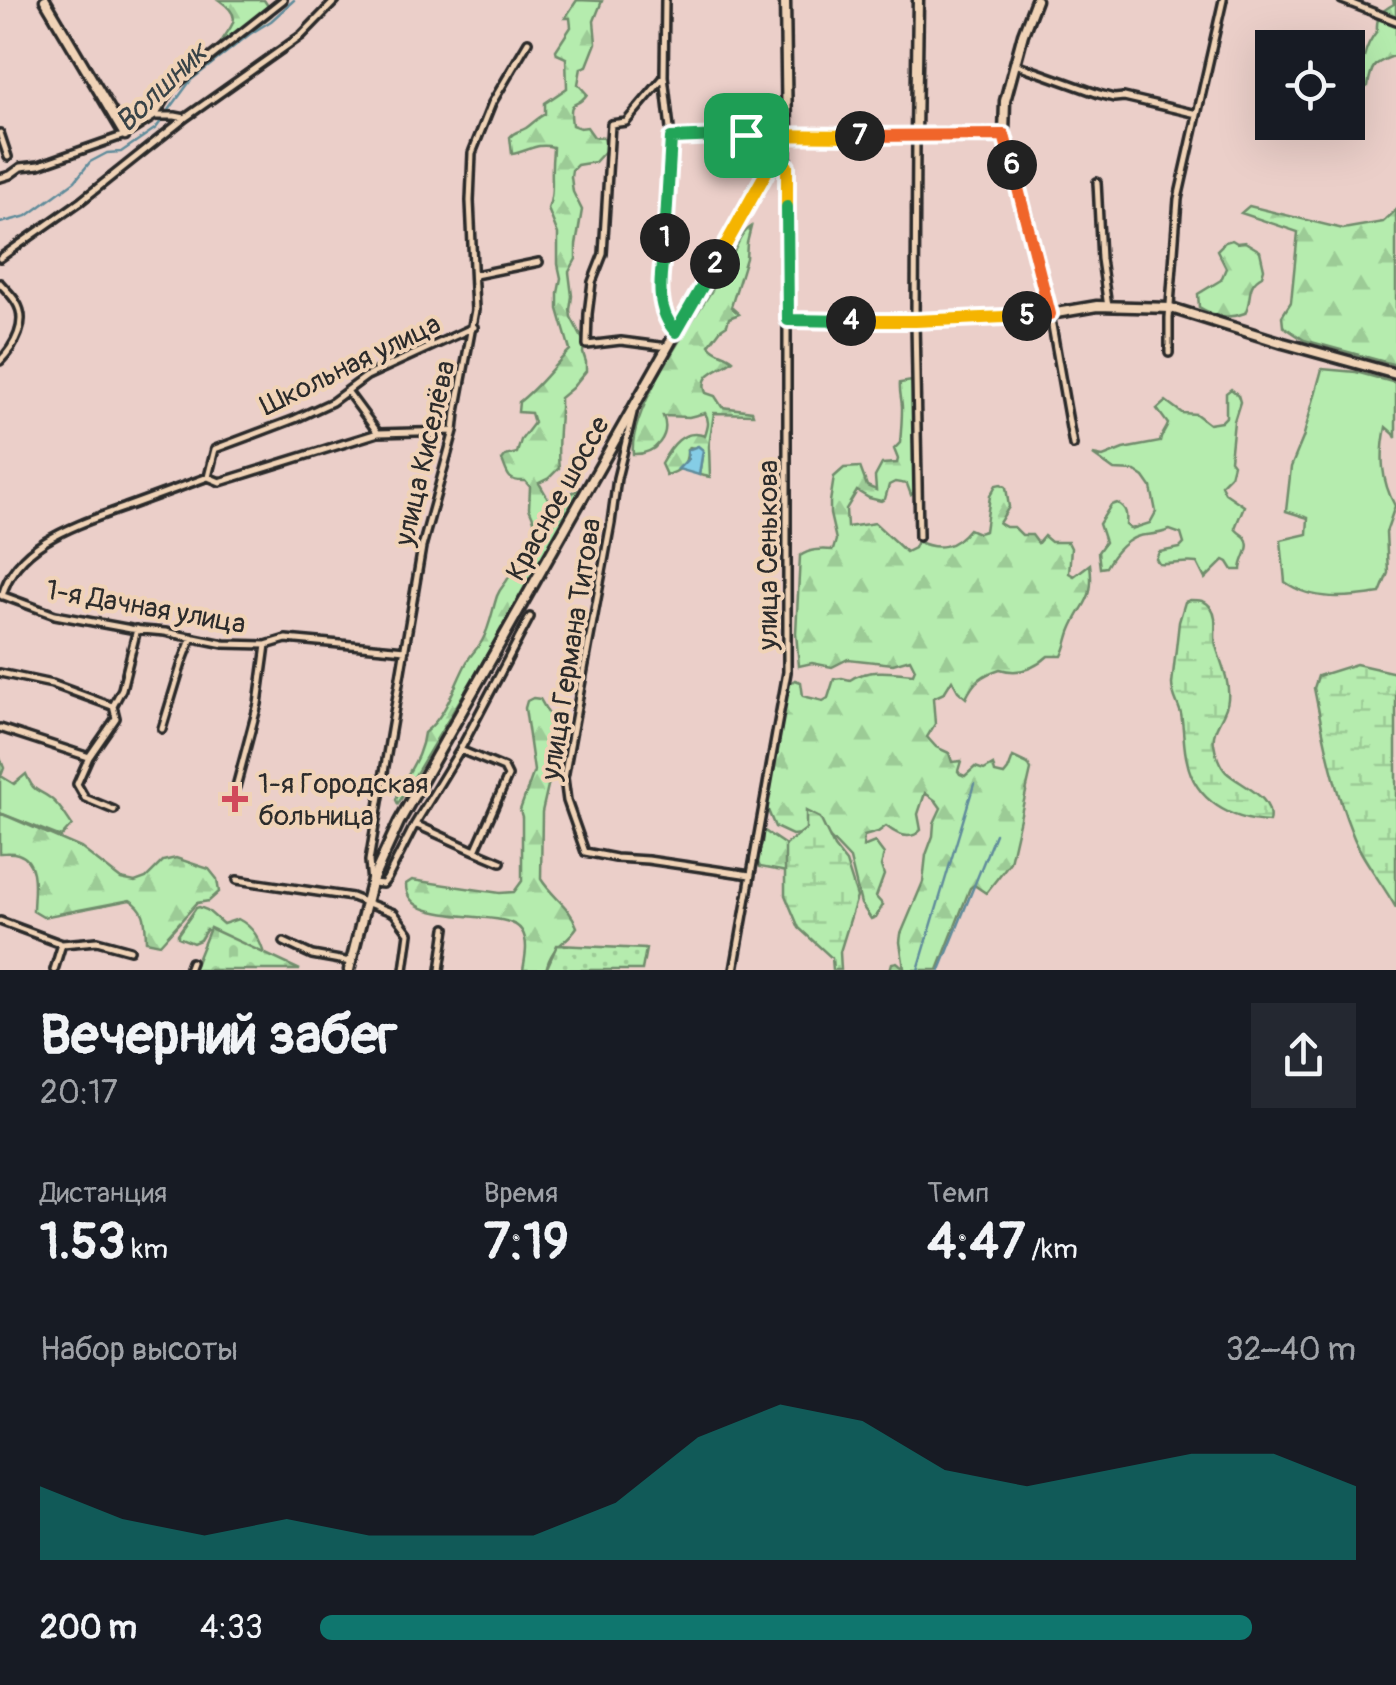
<!DOCTYPE html>
<html lang="ru">
<meta charset="utf-8">
<style>
:root{--surface:#171b24;--page:#242831;--text:#f1f3f6;--muted:#9ea1a6;--accent:#0f766e}
body{margin:0;font-family:Pangolin,sans-serif;background:var(--page);color:var(--text);height:100vh;display:flex;flex-direction:column;font-size:38px;white-space:nowrap}
*{box-sizing:border-box;margin:0}
p{font-size:32px;color:var(--muted)}
.icon{flex:none;width:55px;height:55px;fill:none;stroke:currentColor;stroke-width:2;stroke-linecap:round;stroke-linejoin:round}
.map{position:relative;height:970px;overflow:hidden}
.sheet{display:flex;flex-direction:column;background:var(--surface);flex:1}
.sheet>*{flex:none}
.tools{position:absolute;left:1255px;top:30px;display:grid;gap:20px}
.tools a{display:grid;place-items:center;width:110px;height:110px;border-radius:0px;background:var(--surface);box-shadow:0 10px 40px #0002;font-size:50px}
.pin{position:absolute;display:grid;place-items:center;width:85px;height:85px;color:#fff;margin:-42px;border-radius:20px;box-shadow:0 5px 15px #0006}
.km{position:absolute;width:50px;height:50px;margin:-25px;border-radius:50%;background:#222;color:#fff;font-size:28px;line-height:50px;text-align:center}
.round{display:grid;place-items:center;flex:none;width:105px;height:105px;border-radius:0px;background:var(--page)}
.headline{display:flex;align-items:center;justify-content:space-between;height:170px;padding:0 40px}
h1{font-size:55px;font-weight:700;line-height:75px}
.metrics{display:grid;grid-template-columns:repeat(3,1fr);gap:15px;height:170px;padding:10px 40px}
.metrics div{display:grid;align-content:center}
.metrics b{font-size:50px;font-weight:700}
.metrics small{font-size:28px;font-weight:400}
.metrics p{font-size:28px}
.chart{height:280px;padding:20px 40px}
.chart p{display:flex;justify-content:space-between}
.chart svg{width:100%;height:180px;margin-top:10px;fill:var(--accent);opacity:.7}
ul{padding:0 40px;list-style:none;font-size:32px}
li{display:grid;grid-template-columns:160px 120px 1fr;align-items:center;height:75px}
li i{height:25px;border-radius:12px;background:var(--accent)}
.map>svg:first-child{display:block}
.grass{fill:#b5ecae;stroke:#708c6c;stroke-width:2.5}
.forest{fill:url(#forest-firs);stroke:#708c6c;stroke-width:2.5}
.wetland{fill:url(#wetland-marsh);stroke:#708c6c;stroke-width:2.5}
.cemetery{fill:url(#cemetery-stones);stroke:#708c6c;stroke-width:2.5}
.park{fill:url(#park-dots);stroke:#708c6c;stroke-width:2.5}
.water{fill:#85cde6;stroke:#618c9b;stroke-width:2.5}
.lines{fill:none;stroke-linecap:round;stroke-linejoin:round}
.stream{stroke:#618c9b;stroke-width:2.5}
.street-casing{stroke:#2b2b2b;stroke-width:12}
.secondary-casing{stroke:#2b2b2b;stroke-width:15}
.street{stroke:#f0d3b7;stroke-width:5}
.secondary{stroke:#f0d3b7;stroke-width:8}
.split-1-casing{stroke:#fff;stroke-width:20}
.split-2-casing{stroke:#fff;stroke-width:20}
.split-3-casing{stroke:#fff;stroke-width:20}
.split-4-casing{stroke:#fff;stroke-width:20}
.split-5-casing{stroke:#fff;stroke-width:20}
.split-6-casing{stroke:#fff;stroke-width:20}
.split-7-casing{stroke:#fff;stroke-width:20}
.split-8-casing{stroke:#fff;stroke-width:20}
.split-1{stroke:#22a559;stroke-width:12}
.split-2{stroke:#22a559;stroke-width:12}
.split-3{stroke:#f5b400;stroke-width:12}
.split-4{stroke:#22a559;stroke-width:12}
.split-5{stroke:#f5b400;stroke-width:12}
.split-6{stroke:#f0652b;stroke-width:12}
.split-7{stroke:#f0652b;stroke-width:12}
.split-8{stroke:#f5b400;stroke-width:12}
.poi-dot{fill:#d1495b;stroke:#f0d3b7;stroke-width:4}
.labels{text-anchor:middle;stroke-width:8;stroke-linejoin:round;paint-order:stroke}
.street-label{font-size:28px;fill:#2b2b2b;stroke:#f0d3b7}
.poi-label{font-size:28px;fill:#2b2b2b;stroke:#f0d3b7;text-anchor:start}
.water-label{font-size:30px;font-style:italic;fill:#384347;stroke:#f0d3b7}
</style>
<div class="map">
<svg width="1396" height="970" viewBox="0 0 1396 970">
<defs>
<pattern id="forest-firs" width="22" height="20" patternUnits="userSpaceOnUse" patternTransform="scale(2.5)"><rect width="22" height="20" fill="#b5ecae"/><path d="M5 1l3.5 6h-7zM16 11l3.5 6h-7z" fill="#9ccb96"/></pattern>
<pattern id="wetland-marsh" width="20" height="14" patternUnits="userSpaceOnUse" patternTransform="scale(2.5)"><rect width="20" height="14" fill="#b5ecae"/><path d="M1 5h8M5 5V1M11 12h8M15 12V8" fill="none" stroke="#9ccb96"/></pattern>
<pattern id="cemetery-stones" width="16" height="16" patternUnits="userSpaceOnUse" patternTransform="scale(2.5)"><rect width="16" height="16" fill="#b5ecae"/><path d="M2 7V4a2 2 0 0 1 4 0v3zM10 15v-3a2 2 0 0 1 4 0v3z" fill="#9ccb96"/></pattern>
<pattern id="park-dots" width="8" height="8" patternUnits="userSpaceOnUse" patternTransform="scale(2.5)"><rect width="8" height="8" fill="#b5ecae"/><path d="M2 2h.1M6 6h.1" fill="none" stroke="#9ccb96" stroke-width="1.8" stroke-linecap="round"/></pattern>
</defs>
<rect width="100%" height="100%" fill="#ebcfc9"/>
<filter id="ink" filterUnits="userSpaceOnUse"><feTurbulence type="fractalNoise" baseFrequency=".01" numOctaves="2"/><feDisplacementMap in="SourceGraphic" scale="20" xChannelSelector="R" yChannelSelector="G"/><feConvolveMatrix kernelMatrix="1 2 1 2 8 2 1 2 1" color-interpolation-filters="sRGB"/></filter>
<g filter="url(#ink)">
<!-- grass -->
<path class="grass" d="M 1322,369 L 1356,372 L 1396,383 L 1396,438 L 1394,434 L 1386,427 C 1380,456 1381,480 1395,506 L 1386,532 L 1388,573 L 1380,593 C 1348,598 1313,602 1285,582 L 1281,540 L 1307,534 L 1308,518 L 1286,511 L 1291,467 L 1303,438 Z
M 1231,389 L 1238,395 L 1240,402 L 1234,421 L 1230,460 L 1233,464 L 1230,476 L 1221,485 L 1225,493 L 1244,506 L 1235,528 C 1237,532 1242,534 1245,537 C 1253,547 1241,559 1241,570 L 1233,570 L 1228,562 L 1224,560 L 1205,579 L 1197,563 C 1184,561 1172,565 1159,564 L 1156,559 L 1159,552 L 1180,548 L 1184,544 L 1181,534 L 1170,530 C 1160,534 1155,534 1145,535 C 1128,536 1114,553 1106,567 L 1100,568 L 1098,552 L 1105,542 L 1099,524 L 1111,505 L 1117,503 C 1127,508 1127,515 1126,525 L 1131,529 L 1150,523 L 1156,512 L 1151,487 L 1144,477 L 1135,471 L 1114,470 L 1093,455 L 1103,457 L 1123,449 L 1160,442 C 1161,434 1166,431 1168,424 L 1157,409 L 1166,401 L 1182,413 L 1196,414 L 1209,424 L 1221,422 L 1226,417 L 1226,393 Z
M 0,758 L 4,768 L 1,776 L 14,784 L 26,774 C 35,794 35,787 50,798 C 59,804 66,816 72,825 L 61,837 L 0,813 Z"/>
<!-- forest -->
<path class="forest" d="M 219,0 L 264,0 L 268,6 L 273,8 L 272,15 L 226,52 L 217,54 C 220,29 252,23 219,0 Z
M 577,0 L 602,1 L 594,21 L 596,43 L 587,66 L 581,68 L 578,84 L 587,94 C 576,111 568,95 572,125 L 580,128 L 587,127 L 594,137 L 604,138 L 607,149 L 595,162 L 577,165 L 572,170 L 571,177 L 573,192 L 582,210 L 576,245 L 576,259 L 569,272 L 572,296 L 570,310 L 571,317 L 584,342 L 583,353 L 586,362 L 586,371 L 572,388 L 560,398 C 561,422 556,444 559,468 L 549,478 L 539,483 L 549,500 L 544,513 L 550,525 L 553,524 L 573,492 L 579,490 L 569,517 L 398,804 L 396,800 C 403,776 421,761 424,733 C 448,714 454,685 468,660 C 472,653 478,648 482,641 C 490,627 492,611 497,596 C 501,585 508,584 512,569 L 524,564 L 524,545 L 537,541 L 534,520 L 529,508 L 530,487 L 525,481 C 507,482 508,474 502,460 L 505,456 L 517,453 L 521,440 L 534,423 L 531,413 L 518,412 L 519,402 C 539,387 552,367 570,350 L 558,309 L 558,293 L 561,278 L 558,264 L 558,234 L 548,209 C 554,194 551,180 552,165 C 552,159 553,153 553,147 C 537,142 527,152 512,154 L 510,137 C 515,131 519,132 526,128 C 532,124 537,118 545,114 L 545,103 L 567,88 L 566,58 L 557,54 L 556,50 L 571,27 L 570,18 L 565,18 Z
M 1393,0 L 1396,0 L 1396,55 C 1375,64 1372,62 1368,86 L 1363,89 C 1359,70 1364,46 1377,31 C 1376,16 1381,11 1394,4 Z
M 1249,206 L 1343,229 L 1383,222 L 1396,210 L 1396,365 L 1304,340 L 1283,326 L 1282,316 L 1291,302 L 1298,232 L 1241,213 Z
M 751,227 L 747,243 L 746,258 L 731,307 L 739,314 L 729,318 L 727,325 L 721,329 L 709,345 C 715,354 726,353 733,360 C 721,370 698,372 706,393 L 715,396 L 722,407 L 752,411 L 753,414 L 714,413 L 709,446 L 710,477 L 699,475 L 703,450 L 690,447 L 687,449 C 688,464 680,472 666,475 L 661,464 C 671,446 683,428 705,436 C 708,427 710,421 705,413 L 689,417 L 663,416 C 671,435 656,455 633,454 C 628,406 702,309 727,266 C 735,253 738,235 751,227 Z
M 1232,240 L 1237,243 L 1245,242 L 1260,251 L 1264,269 L 1262,276 C 1245,285 1253,299 1245,313 C 1228,320 1214,316 1199,307 L 1198,294 L 1221,280 L 1226,268 L 1217,250 L 1225,242 Z
M 912,381 L 915,491 L 911,495 L 907,484 L 895,482 L 889,485 L 885,499 L 881,501 L 869,498 L 857,491 L 846,509 L 847,527 L 875,523 L 906,552 L 914,548 L 917,541 C 938,551 954,548 969,529 L 978,533 L 985,531 L 990,496 L 996,485 L 1001,484 L 1006,487 L 1009,507 L 999,523 L 1006,527 L 1014,527 L 1022,535 L 1032,535 L 1038,543 L 1044,536 L 1051,542 L 1068,542 L 1071,548 L 1069,573 L 1074,576 L 1090,564 C 1095,603 1082,601 1070,632 C 1067,641 1066,648 1062,656 L 1048,656 C 1034,669 1019,675 1000,669 C 982,675 974,681 966,698 L 958,691 L 952,680 L 944,693 L 933,698 L 935,724 L 927,737 L 936,747 L 949,753 L 952,762 L 961,761 L 958,771 L 960,774 L 965,776 L 975,767 L 984,770 L 993,765 L 995,773 L 1004,775 L 1008,770 L 1013,757 L 1028,764 L 1031,770 L 1010,862 L 986,893 L 974,885 L 970,888 L 938,970 L 890,970 L 892,963 L 897,962 L 904,968 L 900,942 L 901,934 L 923,882 L 926,855 L 933,836 L 934,823 L 941,808 L 936,801 L 925,793 L 918,814 L 921,830 C 910,842 896,834 886,826 L 878,832 L 864,836 L 863,847 L 875,842 L 884,854 L 881,866 L 884,875 L 876,897 L 883,905 L 876,917 L 871,919 L 861,904 L 850,859 L 829,837 L 787,872 L 760,867 L 756,858 L 762,843 L 763,830 L 796,852 L 801,834 L 792,835 L 775,827 L 767,808 L 775,747 L 789,684 L 795,680 L 801,682 L 803,696 L 823,701 L 828,698 L 834,679 L 842,678 L 850,680 C 868,668 893,672 913,674 L 915,669 L 910,659 L 893,664 L 848,659 L 832,667 L 812,663 L 799,666 L 796,633 L 800,556 C 810,549 821,549 833,550 L 836,540 L 830,514 L 830,502 L 834,477 L 844,468 L 860,467 L 867,486 L 876,490 L 875,477 L 882,464 L 897,463 L 898,459 L 894,449 L 900,443 C 901,432 902,420 902,408 C 902,400 899,392 900,383 Z
M 533,698 L 540,699 L 557,729 L 556,751 L 542,812 L 541,879 C 552,897 570,906 577,927 C 565,945 552,944 546,970 L 523,970 C 525,958 529,943 522,931 C 506,905 405,931 406,884 L 412,880 L 500,893 L 514,892 L 522,881 L 522,817 L 520,810 L 534,771 L 525,708 L 527,701 Z
M 0,813 L 81,848 L 121,879 L 135,882 L 146,878 L 163,861 L 176,858 L 209,869 L 217,879 L 219,892 L 209,901 L 197,903 L 160,944 L 146,941 C 145,923 147,910 130,900 L 43,917 L 33,911 C 33,893 40,861 18,854 C 12,852 6,853 0,853 Z
M 199,907 L 207,910 L 223,924 L 238,919 C 254,927 260,940 265,957 L 210,930 L 206,930 L 200,940 L 193,943 L 178,937 L 178,934 L 196,908 Z"/>
<!-- wetland -->
<path class="wetland" d="M 1190,600 C 1199,600 1206,600 1211,608 C 1219,619 1213,634 1216,646 C 1221,663 1230,681 1228,699 C 1227,715 1211,728 1214,744 C 1215,753 1220,766 1226,772 C 1241,786 1275,796 1269,822 C 1231,820 1195,801 1187,761 C 1183,746 1184,729 1181,714 C 1178,703 1172,695 1172,684 L 1179,622 L 1185,602 Z
M 1356,664 L 1396,673 L 1396,908 C 1382,882 1362,860 1352,833 C 1333,786 1324,737 1314,688 L 1318,676 Z
M 806,811 L 820,818 L 834,847 L 846,862 L 857,897 L 840,952 L 841,970 L 833,970 L 832,958 L 799,928 L 785,895 L 785,845 L 806,829 Z"/>
<!-- cemetery -->
<path class="cemetery" d="M 210,928 L 300,970 L 193,970 Z"/>
<!-- park -->
<path class="park" d="M 557,945 L 646,949 L 642,970 L 546,970 Z"/>
<!-- water -->
<path class="water" d="M 698,446 L 703,450 L 699,475 L 678,469 L 688,459 L 687,450 Z"/>
<g class="lines">
<!-- stream -->
<path class="stream" d="M 0,223 L 27,216 L 75,181 L 90,162 L 107,153 L 121,152 L 156,128 L 191,80 L 250,34 L 271,21 L 294,0
M 918,970 L 974,784
M 940,970 L 995,834"/>
<!-- street casing -->
<g class="street-casing">
<path id="street" d="M 665,0 L 664,76 L 671,138 L 660,298 L 666,321 L 676,331
M 1342,0 L 1396,21
M 528,42 L 492,103 L 472,153 L 470,201 L 475,310 L 456,412 L 454,431 L 422,547 L 369,861 L 371,883 L 383,884 L 387,879 L 415,824 L 460,750 L 530,617
M 1015,64 L 1099,94 L 1114,98 L 1124,97 L 1197,114
M 664,77 L 626,122 L 611,124 L 603,254 L 592,282 L 588,314 L 587,345 L 621,341 L 668,347
M 155,116 L 175,116 L 185,118
M 0,133 L 8,157
M 916,136 L 915,321 L 919,537
M 671,138 L 747,135 L 787,136 L 787,672 L 734,970
M 0,178 L 10,175 L 21,167 L 39,165 L 125,135 L 155,116 L 173,87 L 283,0
M 1097,182 L 1101,259 L 1108,307
M 0,258 L 81,201 L 185,118 L 302,35 L 336,0
M 475,275 L 539,262
M 0,283 C 5,289 12,295 16,302 C 29,322 14,347 0,361
M 787,320 L 915,321 L 1050,314 L 1073,445
M 1169,353 L 1169,318 L 1178,199 L 1223,0
M 347,391 L 378,433
M 633,413 L 617,478 L 611,523 L 564,778 L 567,801 L 585,852 L 616,858 L 648,860 L 750,875
M 208,477 L 215,449 L 295,419 L 332,402 L 367,376 L 474,327
M 1,595 L 55,615 L 131,629 L 165,632 L 224,644 L 266,645 L 286,639 L 405,650
M 2,596 C 16,542 80,524 126,507 C 153,497 181,487 208,477 L 220,482 L 378,433 L 454,431
M 0,673 L 52,684 L 112,706
M 0,728 L 89,757 L 77,784 L 85,798 L 114,810
M 162,729 L 182,663 L 192,637
M 89,757 L 116,718 L 113,706 L 122,689 L 137,629
M 236,787 L 258,704 L 266,645
M 415,824 L 475,851 L 508,776 L 504,768 L 460,750
M 475,851 L 501,862
M 237,880 L 352,897 L 394,913 L 409,933 L 404,970
M 0,921 L 62,944 L 97,941 L 130,950
M 284,942 L 312,955 L 351,962
M 54,970 L 62,944
M 188,970 L 191,962
M 440,970 L 446,928"/>
</g>
<!-- secondary casing -->
<g class="secondary-casing">
<path id="secondary" d="M 45,0 L 125,135
M 785,0 L 787,136
M 1036,0 L 1023,34 L 1005,101 L 1004,135 L 1050,314 L 1097,306 L 1171,308 L 1283,343 L 1396,374
M 787,136 L 1004,135
M 916,136 L 918,0
M 349,970 L 371,883 L 399,822 L 787,136"/>
</g>
<!-- street -->
<use href="#street" class="street"/>
<!-- secondary -->
<use href="#secondary" class="secondary"/>
</g>
</g>
<g class="lines" filter="url(#ink)">
<!-- split-1 casing -->
<g class="split-1-casing">
<path id="split-1" d="M 665,238 L 671,138 L 746,135"/>
</g>
<!-- split-2 casing -->
<g class="split-2-casing">
<path id="split-2" d="M 665,238 C 662,270 652,306 676,332 L 715,264"/>
</g>
<!-- split-3 casing -->
<g class="split-3-casing">
<path id="split-3" d="M 715,264 L 773,160 L 783,162 L 787,166 L 787,207"/>
</g>
<!-- split-4 casing -->
<g class="split-4-casing">
<path id="split-4" d="M 787,207 L 788,320 L 851,321"/>
</g>
<!-- split-5 casing -->
<g class="split-5-casing">
<path id="split-5" d="M 851,321 L 915,321 L 1027,316"/>
</g>
<!-- split-6 casing -->
<g class="split-6-casing">
<path id="split-6" d="M 1012,165 L 1050,314 L 1027,316"/>
</g>
<!-- split-7 casing -->
<g class="split-7-casing">
<path id="split-7" d="M 860,136 L 1004,135 L 1012,165"/>
</g>
<!-- split-8 casing -->
<g class="split-8-casing">
<path id="split-8" d="M 746,135 L 860,136"/>
</g>
<!-- split-1 -->
<use href="#split-1" class="split-1"/>
<!-- split-2 -->
<use href="#split-2" class="split-2"/>
<!-- split-3 -->
<use href="#split-3" class="split-3"/>
<!-- split-4 -->
<use href="#split-4" class="split-4"/>
<!-- split-5 -->
<use href="#split-5" class="split-5"/>
<!-- split-6 -->
<use href="#split-6" class="split-6"/>
<!-- split-7 -->
<use href="#split-7" class="split-7"/>
<!-- split-8 -->
<use href="#split-8" class="split-8"/>
</g>
<!-- markers -->
<path class="poi-dot" d="M230 784h10v10h10v10h-10v10h-10v-10h-10v-10h10z"/>
<g class="labels">
<!-- street labels -->
<g class="street-label">
<text transform="translate(350 364) rotate(-26)" y="10">Школьная улица</text>
<text transform="translate(424 453) rotate(-77)" y="10">улица Киселёва</text>
<text transform="translate(557 498) rotate(-61)" y="10">Красное шоссе</text>
<text transform="translate(767 555) rotate(-90)" y="10">улица Сенькова</text>
<text transform="translate(146 606) rotate(10)" y="10">1-я Дачная улица</text>
<text transform="translate(570 649) rotate(-81)" y="10">улица Германа Титова</text>
</g>
<!-- poi labels -->
<g class="poi-label">
<text x="258" y="793">1-я Городская<tspan x="258" dy="32">больница</tspan></text>
</g>
<!-- water labels -->
<g class="water-label">
<text transform="translate(161 87) rotate(-44)" y="10">Волшник</text>
</g>
</g>
</svg>
<div class="tools">
<a><svg class="icon" aria-label="locate" viewBox="0 0 24 24"><circle cx="12" cy="12" r="6"/><path d="M12 2v4M12 18v4M2 12h4M18 12h4"/></svg></a>
</div>
<div class="pin" style="left:746px;top:135px;background:#1e9e55"><svg class="icon" aria-label="arrive" viewBox="0 0 24 24"><path d="M6 21V4h12l-3 4 3 4H6"/></svg></div>
<b class="km" style="left:665px;top:238px">1</b>
<b class="km" style="left:715px;top:264px">2</b>
<b class="km" style="left:851px;top:321px">4</b>
<b class="km" style="left:1027px;top:316px">5</b>
<b class="km" style="left:1012px;top:165px">6</b>
<b class="km" style="left:860px;top:136px">7</b>
</div>
<section class="sheet">
<div class="headline"><div><h1>Вечерний забег</h1><p>20:17</p></div><a class="round"><svg class="icon" aria-label="share" viewBox="0 0 24 24"><path d="M12 15V3M7 8l5-5 5 5M5 13v7h14v-7"/></svg></a></div>
<div class="metrics">
<div><p>Дистанция</p><b>1.53<small> km</small></b></div>
<div><p>Время</p><b>7:19</b></div>
<div><p>Темп</p><b>4:47<small> /km</small></b></div>
</div>
<div class="chart"><p><span>Набор высоты</span>32–40 m</p>
<svg viewBox="0 0 160 44" preserveAspectRatio="none"><path d="M0 44V26L10 34L20 38L30 34L40 38L50 38L60 38L70 30L80 14L90 6L100 10L110 22L120 26L130 22L140 18L150 18L160 26V44z"/></svg>
</div>
<ul>
<li><b>200 m</b>4:33<i style="width:90%"></i></li>
</ul>
</section>
